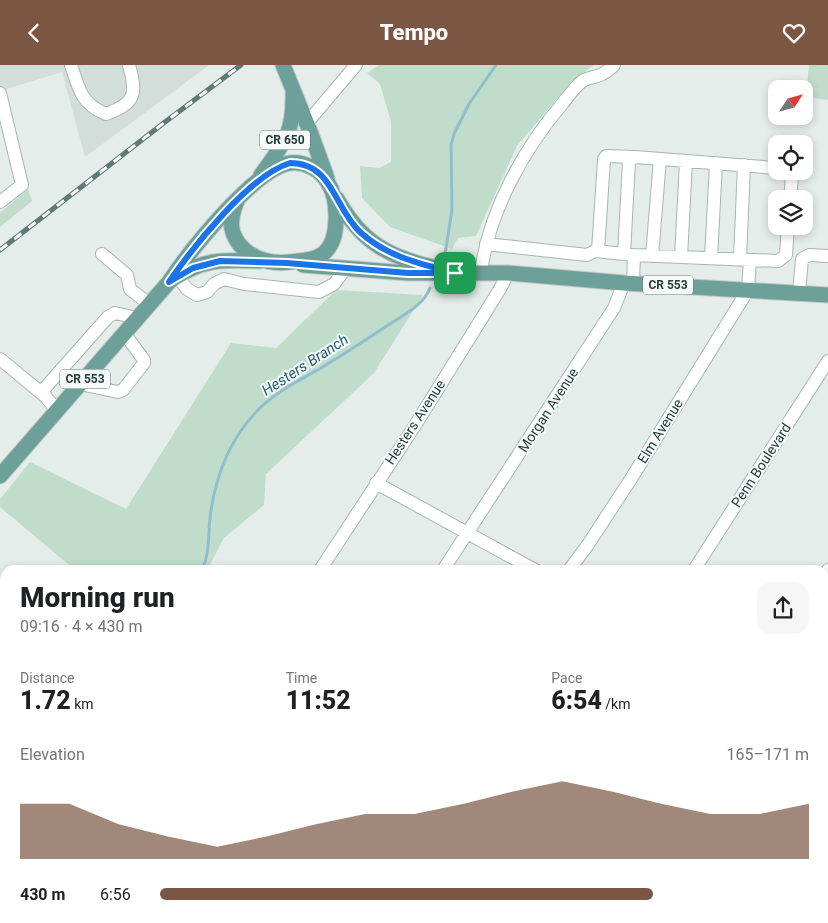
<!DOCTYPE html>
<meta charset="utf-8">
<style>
:root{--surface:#fff;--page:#f6f6f6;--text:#202124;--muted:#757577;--accent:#7a5643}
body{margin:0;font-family:Roboto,sans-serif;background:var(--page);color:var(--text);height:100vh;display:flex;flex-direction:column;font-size:19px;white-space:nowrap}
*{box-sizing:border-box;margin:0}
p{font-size:16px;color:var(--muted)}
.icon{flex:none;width:28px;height:28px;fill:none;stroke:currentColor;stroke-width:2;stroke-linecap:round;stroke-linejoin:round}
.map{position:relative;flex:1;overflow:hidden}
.side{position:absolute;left:0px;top:500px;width:829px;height:359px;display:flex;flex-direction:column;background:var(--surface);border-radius:15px 15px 0 0;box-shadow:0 2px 8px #0003}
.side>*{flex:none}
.needle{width:32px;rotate:54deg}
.controls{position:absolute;left:768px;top:15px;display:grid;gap:10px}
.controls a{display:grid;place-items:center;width:45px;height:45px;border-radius:10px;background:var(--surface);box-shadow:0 2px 8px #0003;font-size:25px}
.pin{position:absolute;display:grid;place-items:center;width:42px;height:42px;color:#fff;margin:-21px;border-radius:10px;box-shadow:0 2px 8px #0006}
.round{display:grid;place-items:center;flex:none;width:52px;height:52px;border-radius:15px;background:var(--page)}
.head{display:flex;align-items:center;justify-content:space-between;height:85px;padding:0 20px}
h1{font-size:28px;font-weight:800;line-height:38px}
.figures{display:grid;grid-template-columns:repeat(3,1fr);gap:8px;height:85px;padding:5px 20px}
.figures div{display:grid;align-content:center}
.figures b{font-size:25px;font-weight:800}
.figures small{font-size:14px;font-weight:400}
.figures p{font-size:14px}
.chart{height:140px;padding:10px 20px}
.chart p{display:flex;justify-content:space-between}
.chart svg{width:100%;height:90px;margin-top:5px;fill:var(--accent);opacity:.7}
ul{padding:0 20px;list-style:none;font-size:16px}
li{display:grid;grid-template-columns:80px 60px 1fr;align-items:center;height:38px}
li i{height:12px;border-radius:6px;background:var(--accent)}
header{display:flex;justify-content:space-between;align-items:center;height:65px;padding:0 20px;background:var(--accent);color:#fff;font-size:22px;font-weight:800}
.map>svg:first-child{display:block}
.built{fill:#d3ddda}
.green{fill:#c0ddcb}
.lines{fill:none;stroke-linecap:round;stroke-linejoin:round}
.stream{stroke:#91bece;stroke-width:3}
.minor-casing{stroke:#a8b5b2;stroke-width:14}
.major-casing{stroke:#c2c9c8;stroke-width:17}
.minor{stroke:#fff;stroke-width:12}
.major{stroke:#6da098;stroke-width:15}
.rail-casing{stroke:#607975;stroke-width:5}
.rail{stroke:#f6faf8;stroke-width:3;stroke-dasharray:9;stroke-linecap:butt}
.route-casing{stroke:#fff;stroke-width:10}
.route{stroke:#1a73e8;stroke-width:6}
.labels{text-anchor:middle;stroke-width:4;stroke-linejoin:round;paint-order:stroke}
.shield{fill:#f6faf8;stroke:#647673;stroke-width:1}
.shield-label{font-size:12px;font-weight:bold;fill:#253e3a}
.street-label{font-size:14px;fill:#253e3a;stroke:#f6faf8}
.water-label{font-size:15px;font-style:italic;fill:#235f77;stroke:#f6faf8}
</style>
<header><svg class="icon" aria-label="back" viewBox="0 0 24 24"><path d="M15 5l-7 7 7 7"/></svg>Tempo<svg class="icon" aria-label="heart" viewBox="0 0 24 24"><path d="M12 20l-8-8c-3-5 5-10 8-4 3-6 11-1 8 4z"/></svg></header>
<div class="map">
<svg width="828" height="858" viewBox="0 0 828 858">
<rect width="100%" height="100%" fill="#e5edeb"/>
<!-- built -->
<path class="built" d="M 0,0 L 209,0 L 85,92 L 62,7 L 0,26 Z"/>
<!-- green -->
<path class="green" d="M 379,0 L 594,0 L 572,16 L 517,81 L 476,171 L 458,173 L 452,184 L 390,162 L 362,133 L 360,101 L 379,103 L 391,97 L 391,57 L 380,19 L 367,8 Z
M 809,0 L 828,0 L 828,35 L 806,32 Z
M 28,124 L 32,136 L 0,162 L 0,148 Z
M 336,225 L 423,230 L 374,308 L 266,409 L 264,440 L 224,473 L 207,505 L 75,505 L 0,442 L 0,434 L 30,397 L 126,444 L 231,278 L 276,283 Z
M 0,632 L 5,636 L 5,840 L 0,838 Z
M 37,854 L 153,854 L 162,858 L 48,858 Z"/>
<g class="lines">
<!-- stream -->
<path class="stream" d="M 445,189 L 452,145 L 451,80 L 454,69 L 469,39 L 496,0
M 202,505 C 210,488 208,471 210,453 C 215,411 230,372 261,342 C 279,325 300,315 321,303 C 344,289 366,275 388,260 C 402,251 424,240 430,223
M 0,789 L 5,782
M 0,803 L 5,808"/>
<!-- minor casing -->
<g class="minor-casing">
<path id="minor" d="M 71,0 C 79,24 81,39 106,49 C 136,38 137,29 129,0
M 0,28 L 22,120 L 0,137
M 307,58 L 356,0
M 786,106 L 792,111 L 790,134
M 486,179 L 587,190 L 595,186 L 634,190 L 778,196 L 786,190 L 788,161
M 598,186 L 604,94 L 606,91 L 635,92
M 102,189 L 127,210 L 130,224 L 149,239
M 624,189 L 629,96 L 635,92 L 776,103
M 652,191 L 660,94
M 681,192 L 686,96
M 711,193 L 716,98
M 740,194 L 744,100
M 481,208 C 488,148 524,83 563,38 C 569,30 576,20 584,15 C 590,12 597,12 602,9 C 607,7 611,3 614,0
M 177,211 L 187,224 L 197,230 L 207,227 L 214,219 L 224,214 L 244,219 L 319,227 L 334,219 L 346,203
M 633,218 L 634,190
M 799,228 L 802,194 L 809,190 L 828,191
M 0,294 L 45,331
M 80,319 L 118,327 L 123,325 L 144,298 L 144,295 L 124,268
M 57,346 L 45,331 L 44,324 L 108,252 L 115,248 L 137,253
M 376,418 L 535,505
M 320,505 L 414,362 L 500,224 L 508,208
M 443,505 L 614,243 L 624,218
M 569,505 L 587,481 L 629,417 L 748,225 L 750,195
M 694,505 L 828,296
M 824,511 L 828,505
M 824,661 L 828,664
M 824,768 L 828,762
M 372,854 L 379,858
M 467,858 L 470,854
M 592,858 L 595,854
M 763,858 L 766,854"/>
</g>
<!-- major casing -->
<g class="major-casing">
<path id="major" d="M 283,0 L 311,69 L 327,113
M 261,110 C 283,79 294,69 293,29
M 337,134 C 361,176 386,191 432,202
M 303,200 L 408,208 L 508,208 L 624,218 L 828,230
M 173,214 C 204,193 224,195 260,196
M 0,411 L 169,217 C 189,187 255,103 290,98 C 305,96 321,105 328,118 C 334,127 336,140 336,151 C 336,163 335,177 326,186 C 319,194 308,195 298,196 C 276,200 254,197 239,179 C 234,172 230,163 232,154 C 232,148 235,141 237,136"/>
</g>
<!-- minor -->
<use href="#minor" class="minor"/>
<!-- major -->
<use href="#major" class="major"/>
<!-- rail casing -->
<g class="rail-casing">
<path id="rail" d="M 0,185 L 165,57 L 241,0"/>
</g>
<!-- rail -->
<use href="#rail" class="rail"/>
</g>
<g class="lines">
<!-- route casing -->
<g class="route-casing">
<path id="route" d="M 290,98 C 333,98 334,143 360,167 C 387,192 421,199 455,208 L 408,208 L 287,198 L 220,196 L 193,203 L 169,217 C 193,182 250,110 290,98 Z"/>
</g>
<!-- route -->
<use href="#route" class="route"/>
</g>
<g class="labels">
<!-- shield labels -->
<g class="shield">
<rect x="260" y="65.5" width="50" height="19" rx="4"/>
<rect x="643" y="210.5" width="50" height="19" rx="4"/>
<rect x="60" y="304.5" width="50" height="19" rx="4"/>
</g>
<g class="shield-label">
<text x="285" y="79">CR 650</text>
<text x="668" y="224">CR 553</text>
<text x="85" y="318">CR 553</text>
</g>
<!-- street labels -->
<g class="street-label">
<text transform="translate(548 345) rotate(-57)" y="5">Morgan Avenue</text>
<text transform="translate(415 357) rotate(-57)" y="5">Hesters Avenue</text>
<text transform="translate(660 366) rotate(-58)" y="5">Elm Avenue</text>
<text transform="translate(761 400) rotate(-57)" y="5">Penn Boulevard</text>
</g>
<!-- water labels -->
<g class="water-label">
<text transform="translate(305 300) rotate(-33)" y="5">Hesters Branch</text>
</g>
</g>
</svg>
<div class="controls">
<a><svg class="needle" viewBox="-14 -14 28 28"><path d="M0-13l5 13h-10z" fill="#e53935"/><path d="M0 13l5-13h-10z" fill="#757577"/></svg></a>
<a><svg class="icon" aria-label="locate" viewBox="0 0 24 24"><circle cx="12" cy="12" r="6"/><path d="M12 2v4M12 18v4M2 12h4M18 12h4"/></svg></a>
<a><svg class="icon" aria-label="layers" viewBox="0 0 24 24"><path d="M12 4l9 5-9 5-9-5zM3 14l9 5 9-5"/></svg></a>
</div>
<div class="pin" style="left:455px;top:208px;background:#1e9e55"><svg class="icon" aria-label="arrive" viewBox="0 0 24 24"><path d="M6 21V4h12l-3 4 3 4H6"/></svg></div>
<section class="side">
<div class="head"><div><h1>Morning run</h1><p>09:16 · 4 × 430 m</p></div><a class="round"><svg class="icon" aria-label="share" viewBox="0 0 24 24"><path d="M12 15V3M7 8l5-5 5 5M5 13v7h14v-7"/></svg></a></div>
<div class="figures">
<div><p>Distance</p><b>1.72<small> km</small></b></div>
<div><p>Time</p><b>11:52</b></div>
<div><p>Pace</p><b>6:54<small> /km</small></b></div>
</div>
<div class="chart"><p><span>Elevation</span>165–171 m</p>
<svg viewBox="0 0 160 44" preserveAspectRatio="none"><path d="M0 44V17L10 17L20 27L30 33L40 38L50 33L60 27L70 22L80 22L90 17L100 11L110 6L120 11L130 17L140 22L150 22L160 17V44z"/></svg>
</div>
<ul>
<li><b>430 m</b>6:56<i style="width:76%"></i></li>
</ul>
</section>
</div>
